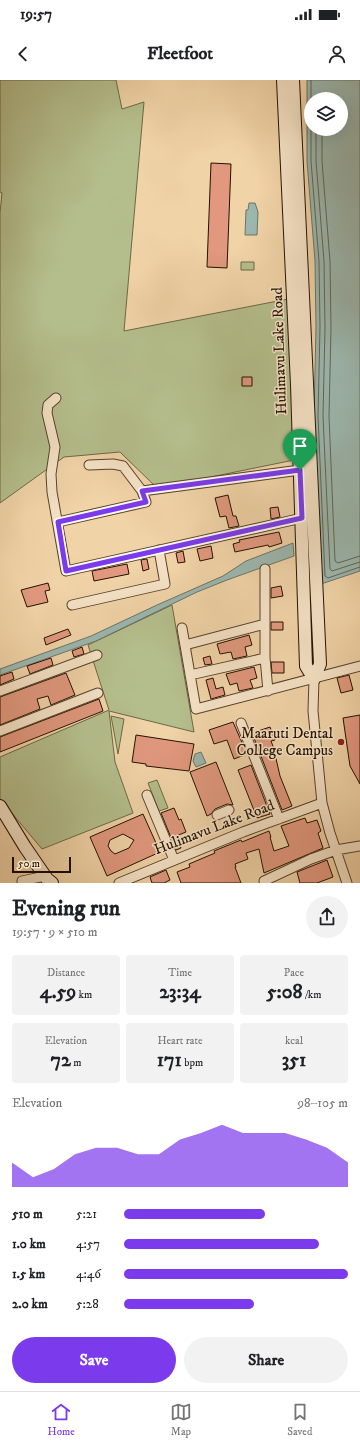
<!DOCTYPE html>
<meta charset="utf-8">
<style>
:root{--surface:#fff;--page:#f2f2f2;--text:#202124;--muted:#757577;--line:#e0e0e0;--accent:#7c3aed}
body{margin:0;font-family:"IM FELL DW Pica",serif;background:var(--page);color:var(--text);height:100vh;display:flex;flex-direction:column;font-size:15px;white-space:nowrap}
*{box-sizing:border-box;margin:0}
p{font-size:13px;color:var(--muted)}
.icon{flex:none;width:22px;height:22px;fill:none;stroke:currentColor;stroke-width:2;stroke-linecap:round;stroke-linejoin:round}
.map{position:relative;height:803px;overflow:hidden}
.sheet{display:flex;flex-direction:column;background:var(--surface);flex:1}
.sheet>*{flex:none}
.buttons{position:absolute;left:304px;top:12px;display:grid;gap:8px}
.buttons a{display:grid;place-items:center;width:44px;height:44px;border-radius:50%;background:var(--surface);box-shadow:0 4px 16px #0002;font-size:20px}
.scale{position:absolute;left:12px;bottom:10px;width:59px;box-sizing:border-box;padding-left:4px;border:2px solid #241100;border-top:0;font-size:11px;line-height:14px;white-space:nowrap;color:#241100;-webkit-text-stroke:3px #f5e2c6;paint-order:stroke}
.pin{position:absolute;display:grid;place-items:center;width:34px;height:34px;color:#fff;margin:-41px -17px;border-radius:50% 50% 50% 0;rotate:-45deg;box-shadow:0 0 4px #0007}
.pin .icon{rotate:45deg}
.round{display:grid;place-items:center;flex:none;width:42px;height:42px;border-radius:21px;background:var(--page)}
.overview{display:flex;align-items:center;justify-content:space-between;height:68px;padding:0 12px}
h1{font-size:22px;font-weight:800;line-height:30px}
.figures{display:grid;grid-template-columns:repeat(3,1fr);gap:6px;height:68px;padding:4px 12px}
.figures div{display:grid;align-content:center;border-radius:4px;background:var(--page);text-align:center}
.figures b{font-size:20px;font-weight:800}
.figures small{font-size:11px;font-weight:400}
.figures p{font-size:11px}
.chart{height:112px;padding:8px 12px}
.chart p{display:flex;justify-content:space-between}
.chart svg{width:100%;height:72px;margin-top:4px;fill:var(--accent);opacity:.7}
.cta{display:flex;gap:8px;margin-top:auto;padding:8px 12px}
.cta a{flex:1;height:46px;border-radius:24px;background:var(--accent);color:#fff;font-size:16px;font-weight:800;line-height:46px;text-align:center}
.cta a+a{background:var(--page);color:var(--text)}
ul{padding:0 12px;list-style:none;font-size:13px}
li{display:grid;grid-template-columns:64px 48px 1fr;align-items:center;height:30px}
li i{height:10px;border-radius:5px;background:var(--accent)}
.status{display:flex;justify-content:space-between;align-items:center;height:28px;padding:0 20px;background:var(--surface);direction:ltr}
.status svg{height:11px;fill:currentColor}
header{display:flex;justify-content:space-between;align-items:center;height:52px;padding:0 12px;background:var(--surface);font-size:18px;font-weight:800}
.tabs{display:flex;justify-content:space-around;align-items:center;height:56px;border-top:1px solid var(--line);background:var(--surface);font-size:11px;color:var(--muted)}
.tabs a{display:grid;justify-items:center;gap:2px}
.tabs .selected{color:var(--accent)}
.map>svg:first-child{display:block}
.green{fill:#b4be8c;stroke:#6c6846}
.water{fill:#9bb7ae;stroke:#6b7568;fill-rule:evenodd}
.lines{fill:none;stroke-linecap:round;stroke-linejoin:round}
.shore{stroke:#606457;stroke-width:1}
.building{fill:#e1987e;stroke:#241100;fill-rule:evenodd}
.street-casing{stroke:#57422a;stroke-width:11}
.secondary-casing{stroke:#241100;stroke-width:14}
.street{stroke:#f5e2c6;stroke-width:9}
.secondary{stroke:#f5e2c6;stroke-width:12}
.route-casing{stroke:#fff;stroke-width:8}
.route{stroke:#7c3aed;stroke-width:5}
.poi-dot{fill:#8f2418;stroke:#f5e2c6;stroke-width:1.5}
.labels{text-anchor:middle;stroke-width:3;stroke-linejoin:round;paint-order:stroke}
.street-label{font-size:15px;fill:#241100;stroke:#f5e2c6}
.poi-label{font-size:15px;fill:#241100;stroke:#f5e2c6;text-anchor:end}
</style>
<div class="status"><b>19:57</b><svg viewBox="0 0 49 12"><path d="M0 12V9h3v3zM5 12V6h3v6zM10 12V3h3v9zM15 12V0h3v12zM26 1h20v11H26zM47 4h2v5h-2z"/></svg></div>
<header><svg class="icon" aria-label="back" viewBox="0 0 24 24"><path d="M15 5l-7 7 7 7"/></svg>Fleetfoot<svg class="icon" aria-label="person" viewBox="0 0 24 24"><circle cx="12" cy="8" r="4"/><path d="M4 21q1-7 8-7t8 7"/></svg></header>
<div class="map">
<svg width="360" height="803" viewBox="0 0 360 803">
<rect width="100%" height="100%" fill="#f0d3a7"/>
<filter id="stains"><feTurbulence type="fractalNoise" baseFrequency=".005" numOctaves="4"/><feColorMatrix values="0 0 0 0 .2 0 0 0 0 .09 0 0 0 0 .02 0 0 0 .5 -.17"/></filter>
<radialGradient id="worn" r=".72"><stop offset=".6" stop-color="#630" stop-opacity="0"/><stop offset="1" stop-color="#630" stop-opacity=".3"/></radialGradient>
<!-- green -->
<path class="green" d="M 0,0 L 116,0 L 122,29 L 144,22 L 124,251 L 288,219 L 294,380 L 157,408 L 120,372 L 64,377 L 0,423 L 0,133 L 2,113 L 0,112 Z
M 241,182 L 254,182 L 254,190 L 241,190 Z
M 172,525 L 194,652 L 109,631 L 115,682 L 133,733 L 42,769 L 0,719 L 0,677 L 109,630 L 88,565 Z
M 111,636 L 124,639 L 118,674 Z
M 157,700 L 168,728 L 159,731 L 148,703 Z"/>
<!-- water -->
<path class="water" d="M 307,0 L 360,0 L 360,491 L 321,504 L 314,336 L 316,247 L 315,181 L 307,81 ZM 311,19 L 341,19 L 341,49 L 311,49 Z
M 249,123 L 255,123 L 258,132 L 257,155 L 245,155 L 246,130 L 248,130 Z
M 293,463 L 294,476 L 227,500 L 197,512 L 96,561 L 0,595 L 0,589 L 91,556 L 157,525 L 223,496 L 246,481 Z
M 201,672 L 206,683 L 196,687 L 193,681 L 195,674 Z"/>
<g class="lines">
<!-- shore -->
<path class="shore" d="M 311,0 L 311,42
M 311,49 L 311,81 L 319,181 L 320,247 L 318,336 L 325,496 L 328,498 L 360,487
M 316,49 L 316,81 L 324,181 L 325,248 L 323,336 L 330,489 L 332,491 L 360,482
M 322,49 L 322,81 L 330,181 L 331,248 L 329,336 L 335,481 L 338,483 L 360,476"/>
</g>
<!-- building -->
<path class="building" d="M 211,83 L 231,84 L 227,188 L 207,187 Z
M 242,297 L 252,297 L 252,306 L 242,306 Z
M 228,415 L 233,436 L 236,436 L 239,446 L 229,448 L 226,436 L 220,437 L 215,418 Z
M 278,427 L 280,437 L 271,439 L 270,428 Z
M 279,452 L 282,463 L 269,467 L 268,465 L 235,472 L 233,464 L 240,462 L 239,460 Z
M 211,466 L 213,478 L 200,481 L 197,469 Z
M 183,471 L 185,482 L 178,483 L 176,473 Z
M 146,479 L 147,479 L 149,489 L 143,491 L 141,480 Z
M 127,484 L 129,494 L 94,501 L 92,491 Z
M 48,503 L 50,510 L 45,511 L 48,522 L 27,527 L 21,510 Z
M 281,506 L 283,516 L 271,518 L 271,508 Z
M 271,542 L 283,542 L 283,550 L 271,550 Z
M 68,549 L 71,555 L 46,565 L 44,558 Z
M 249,555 L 252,565 L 245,567 L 247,576 L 233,579 L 231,572 L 220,574 L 217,564 Z
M 82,567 L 84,574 L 74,577 L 72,571 Z
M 210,576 L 212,584 L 205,585 L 203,578 Z
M 51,578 L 53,585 L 30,594 L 27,586 Z
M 271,582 L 284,582 L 284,593 L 272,593 Z
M 254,587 L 257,598 L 250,600 L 253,608 L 239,611 L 237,603 L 230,605 L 226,594 Z
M 12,592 L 14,599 L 0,605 L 0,596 Z
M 66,593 L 75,615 L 51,625 L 48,616 L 37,619 L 40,629 L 0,645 L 0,617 Z
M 349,595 L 353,610 L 341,613 L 337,598 Z
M 213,598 L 216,609 L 223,607 L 225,615 L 211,619 L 206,600 Z
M 99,619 L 103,631 L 0,672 L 0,657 Z
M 360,635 L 360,704 L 350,686 L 343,638 Z
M 233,642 L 247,674 L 234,679 L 227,660 L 214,664 L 209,650 Z
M 270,647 L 275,660 L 271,661 L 276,674 L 275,674 L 280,696 L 292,726 L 282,730 L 252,653 Z
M 136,655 L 194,664 L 189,691 L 146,686 L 146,684 L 132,682 Z
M 216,682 L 233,725 L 227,724 L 215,729 L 211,734 L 207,736 L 190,692 Z
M 251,685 L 270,734 L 257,738 L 238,690 Z
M 174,728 L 179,740 L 181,739 L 186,752 L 176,756 L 181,768 L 176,770 L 161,733 Z
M 143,734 L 160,772 L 107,796 L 90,757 ZM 123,754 L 134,760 L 129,768 L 115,774 L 111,771 L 108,766 L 110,760 Z
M 305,738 L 307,743 L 317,740 L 321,751 L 318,753 L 323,768 L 264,793 L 259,769 L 246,773 L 248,779 L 235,784 L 236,787 L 235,787 L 241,803 L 181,803 L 177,792 L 190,787 L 189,784 L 215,773 L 214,771 L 241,760 L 242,762 L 269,751 L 271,757 L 270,757 L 274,771 L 289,766 L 281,746 Z
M 327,780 L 333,797 L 317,803 L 300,803 L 297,792 Z
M 166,790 L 170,800 L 164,803 L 152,803 L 150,797 Z"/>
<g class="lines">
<!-- street casing -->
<g class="street-casing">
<path id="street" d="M 56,318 L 48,325 L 47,333 L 55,367 L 51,394 L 52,412 L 66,491 L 302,438 L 308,438
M 142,411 L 300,390
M 58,442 L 146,422 L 142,411 L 123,386 L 113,384 L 89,385
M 265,489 L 265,578 L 268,611
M 72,525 L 165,504 L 159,470
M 182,548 L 196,629 L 360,586
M 185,565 L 265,544
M 190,595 L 265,578
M 314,599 L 313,631 L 322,723 L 330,753 L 347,803
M 0,611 L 97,575
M 241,643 L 279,739
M 0,651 L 98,613
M 147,715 L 174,780
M 217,735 L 229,730
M 22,803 L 22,801 L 45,796
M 119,803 L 243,752 L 322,723
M 265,803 L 264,801 L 311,779 L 336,770 L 360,766"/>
</g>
<!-- secondary casing -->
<g class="secondary-casing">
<path id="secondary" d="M 283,0 L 297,305 L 306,586 L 314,599
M 293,0 L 320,584 L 314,599
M 0,726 L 25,767 L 47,799 L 52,803"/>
</g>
<!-- street -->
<use href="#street" class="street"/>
<!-- secondary -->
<use href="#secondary" class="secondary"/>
</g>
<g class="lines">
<!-- route casing -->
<g class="route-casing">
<path id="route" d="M 300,390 L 302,438 L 66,491 L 58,442 L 146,422 L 142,411 Z"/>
</g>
<!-- route -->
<use href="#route" class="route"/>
</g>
<!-- markers -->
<circle class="poi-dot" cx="341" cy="662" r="4"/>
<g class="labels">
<!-- street labels -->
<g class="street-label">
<text transform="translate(279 271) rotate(-92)" y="5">Hulimavu Lake Road</text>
<text transform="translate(214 747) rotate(-21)" y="5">Hulimavu Lake Road</text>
</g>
<!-- poi labels -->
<g class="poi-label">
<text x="333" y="658">Maaruti Dental<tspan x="333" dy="17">College Campus</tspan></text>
</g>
</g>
<rect width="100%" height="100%" filter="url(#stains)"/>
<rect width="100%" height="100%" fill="url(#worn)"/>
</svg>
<div class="buttons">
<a><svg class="icon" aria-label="layers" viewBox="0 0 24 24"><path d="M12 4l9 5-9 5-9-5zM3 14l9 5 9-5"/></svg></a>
</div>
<div class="scale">50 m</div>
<div class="pin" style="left:300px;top:390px;background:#1e9e55"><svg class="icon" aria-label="arrive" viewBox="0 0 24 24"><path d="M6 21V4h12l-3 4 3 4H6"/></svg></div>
</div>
<section class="sheet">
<div class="overview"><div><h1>Evening run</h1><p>19:57 · 9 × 510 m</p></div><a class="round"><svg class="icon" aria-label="share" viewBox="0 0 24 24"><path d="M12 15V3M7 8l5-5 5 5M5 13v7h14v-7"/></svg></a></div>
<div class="figures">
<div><p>Distance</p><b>4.59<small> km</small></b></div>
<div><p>Time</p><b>23:34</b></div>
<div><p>Pace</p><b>5:08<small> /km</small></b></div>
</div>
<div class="figures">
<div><p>Elevation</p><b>72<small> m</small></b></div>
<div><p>Heart rate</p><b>171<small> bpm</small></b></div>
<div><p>kcal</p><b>351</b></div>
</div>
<div class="chart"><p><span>Elevation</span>98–105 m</p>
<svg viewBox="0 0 160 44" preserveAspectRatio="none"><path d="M0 44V29L10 38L20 33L30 24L40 20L50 20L60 24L70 24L80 15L90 11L100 6L110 11L120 11L130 11L140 15L150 20L160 29V44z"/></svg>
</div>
<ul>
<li><b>510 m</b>5:21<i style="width:63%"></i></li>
<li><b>1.0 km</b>4:57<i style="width:87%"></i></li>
<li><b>1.5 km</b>4:46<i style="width:100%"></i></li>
<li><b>2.0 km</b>5:28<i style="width:58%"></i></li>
</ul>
<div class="cta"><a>Save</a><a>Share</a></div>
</section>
<nav class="tabs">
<a class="selected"><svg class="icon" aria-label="home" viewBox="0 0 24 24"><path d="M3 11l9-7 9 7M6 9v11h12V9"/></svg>Home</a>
<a><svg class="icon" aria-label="map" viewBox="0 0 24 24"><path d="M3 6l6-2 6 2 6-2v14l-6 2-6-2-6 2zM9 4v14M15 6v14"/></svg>Map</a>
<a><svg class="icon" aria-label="saved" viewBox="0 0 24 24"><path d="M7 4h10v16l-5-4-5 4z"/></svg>Saved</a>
</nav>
